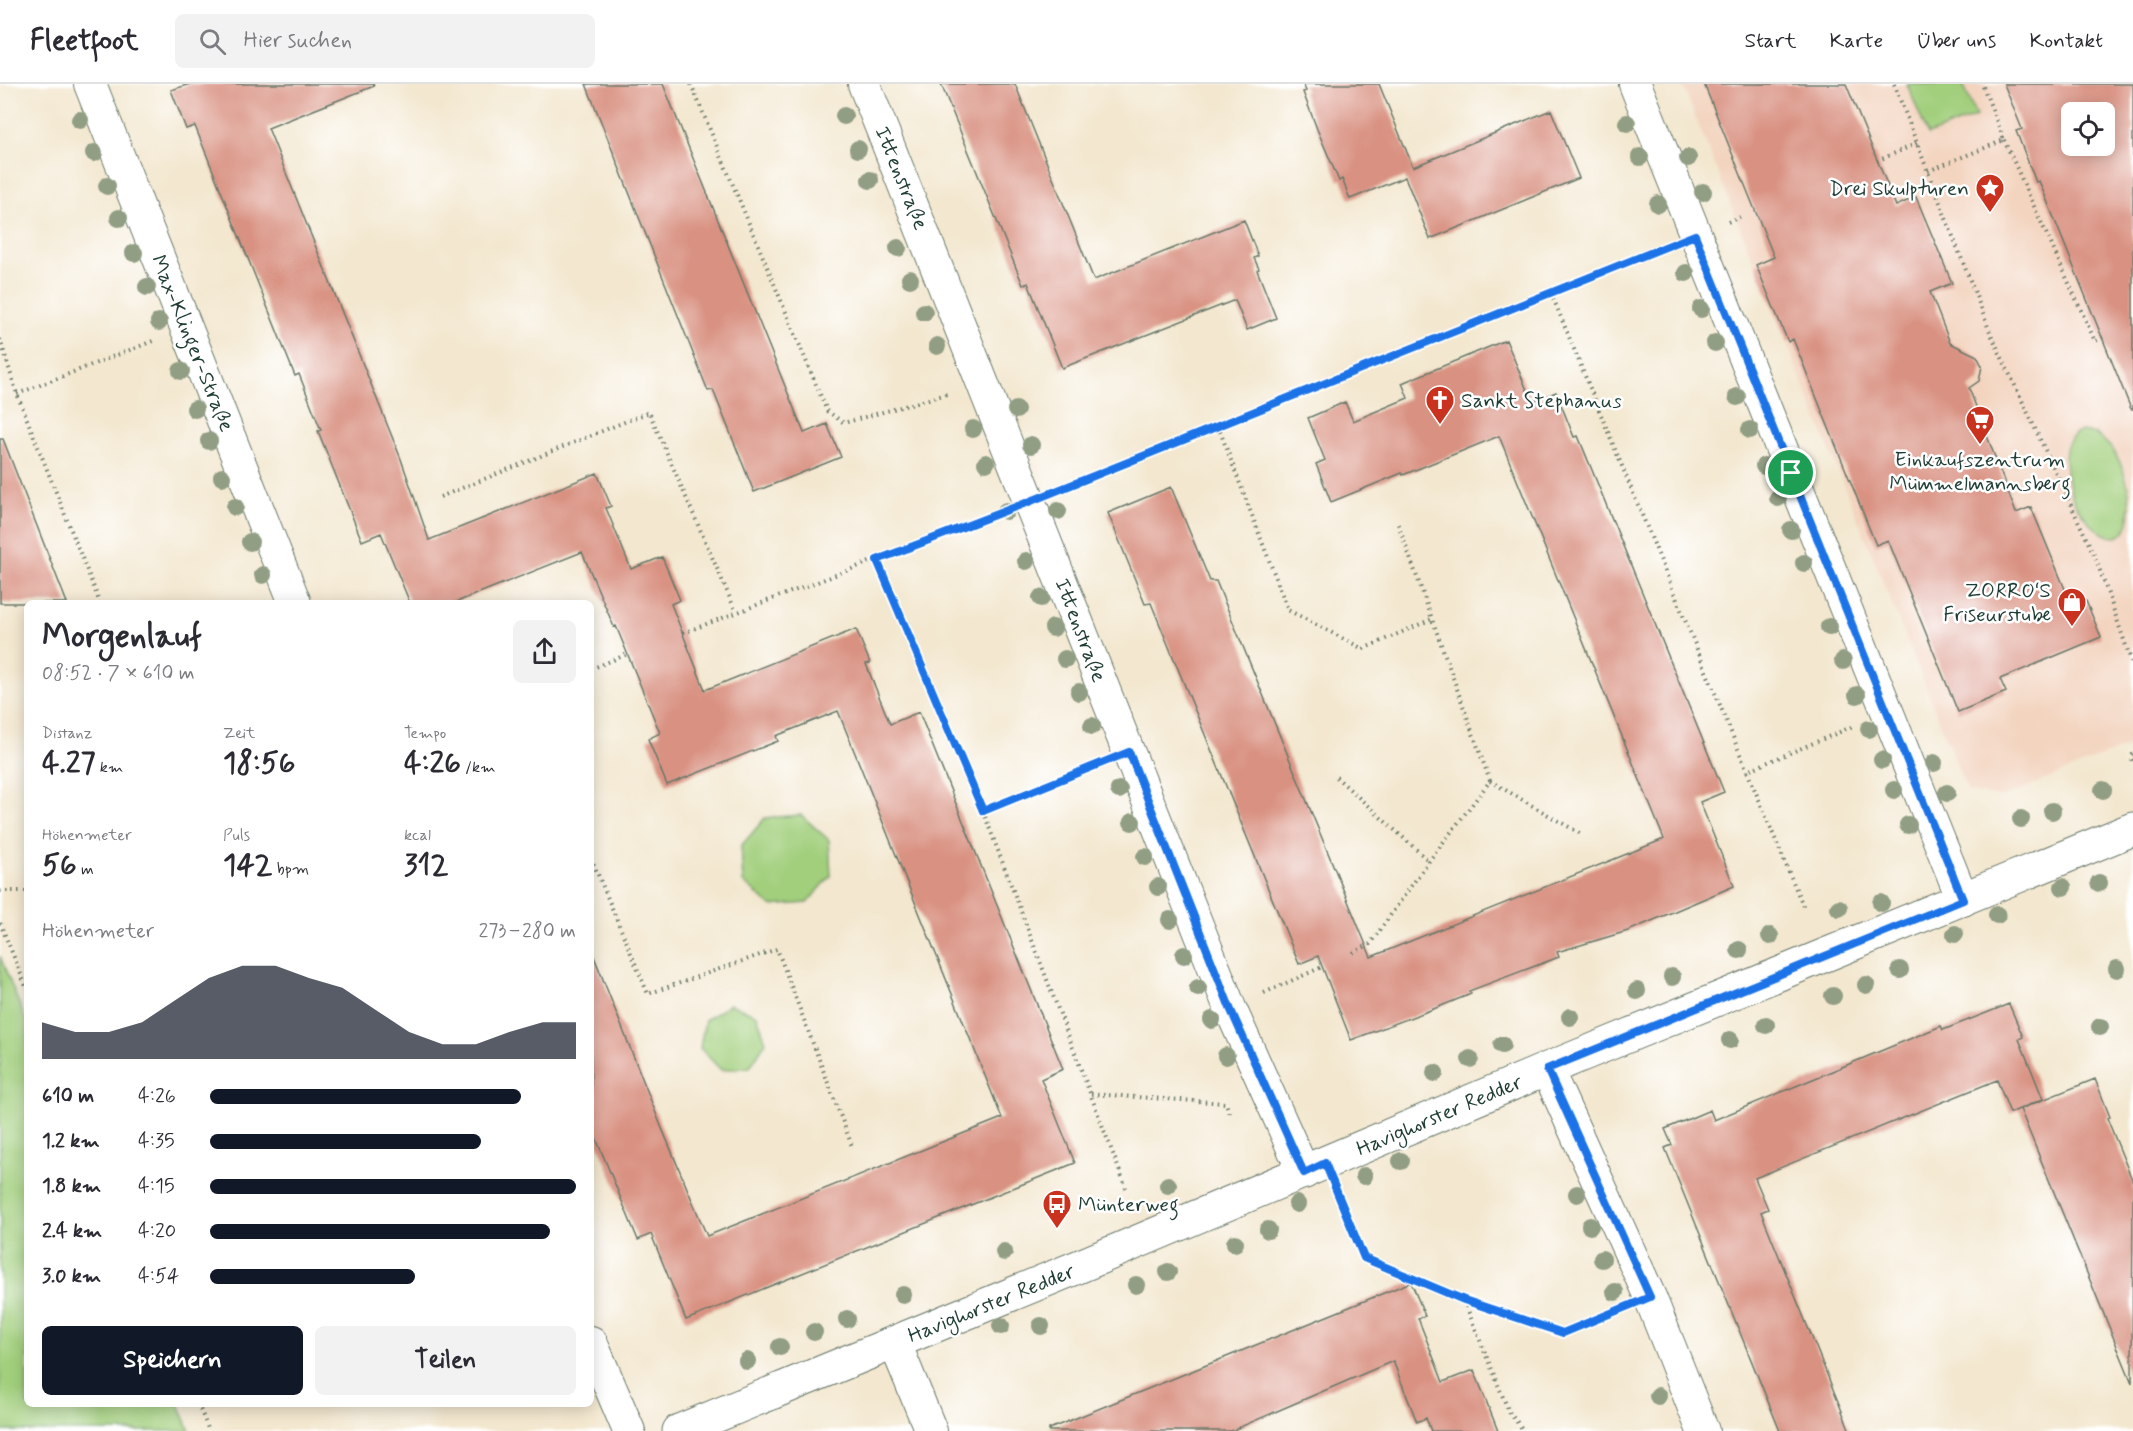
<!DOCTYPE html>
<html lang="de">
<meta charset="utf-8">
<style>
:root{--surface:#fff;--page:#f2f2f3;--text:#2b2b33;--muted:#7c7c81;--line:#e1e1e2;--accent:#111827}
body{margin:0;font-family:Mynerve,sans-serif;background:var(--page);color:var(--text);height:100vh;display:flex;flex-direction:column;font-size:22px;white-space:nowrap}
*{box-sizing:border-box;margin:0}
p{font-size:20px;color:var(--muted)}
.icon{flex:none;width:33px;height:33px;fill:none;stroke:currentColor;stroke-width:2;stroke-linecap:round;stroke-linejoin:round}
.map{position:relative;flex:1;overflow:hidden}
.details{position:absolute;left:24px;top:516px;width:570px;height:807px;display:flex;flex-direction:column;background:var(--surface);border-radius:9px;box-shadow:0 3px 15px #0003}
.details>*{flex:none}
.controls{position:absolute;left:2061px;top:18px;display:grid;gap:12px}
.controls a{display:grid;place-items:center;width:54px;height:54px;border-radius:9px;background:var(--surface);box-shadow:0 3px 15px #0003;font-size:30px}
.pin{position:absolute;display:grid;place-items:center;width:51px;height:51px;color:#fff;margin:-26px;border:3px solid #fff;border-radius:50%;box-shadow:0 2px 6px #0007}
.round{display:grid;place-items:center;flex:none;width:63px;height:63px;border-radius:9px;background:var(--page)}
.headline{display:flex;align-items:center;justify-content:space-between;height:102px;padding:0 18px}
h1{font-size:33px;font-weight:700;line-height:45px}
.figures{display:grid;grid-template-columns:repeat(3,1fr);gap:9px;height:102px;padding:6px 18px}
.figures div{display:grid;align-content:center}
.figures b{font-size:30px;font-weight:700}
.figures small{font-size:16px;font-weight:400}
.figures p{font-size:16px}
.chart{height:168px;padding:12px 18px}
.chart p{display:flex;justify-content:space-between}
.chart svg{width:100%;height:108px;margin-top:6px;fill:var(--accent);opacity:.7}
.button{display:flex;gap:12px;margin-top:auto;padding:12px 18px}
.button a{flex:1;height:69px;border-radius:9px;background:var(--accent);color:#fff;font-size:24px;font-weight:700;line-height:69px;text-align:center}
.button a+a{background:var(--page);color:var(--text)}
ul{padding:0 18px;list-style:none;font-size:20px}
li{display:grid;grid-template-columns:96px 72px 1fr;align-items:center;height:45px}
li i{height:15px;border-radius:8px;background:var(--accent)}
header{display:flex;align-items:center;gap:36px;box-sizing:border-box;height:84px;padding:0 30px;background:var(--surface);border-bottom:2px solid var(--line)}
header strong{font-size:28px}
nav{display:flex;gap:33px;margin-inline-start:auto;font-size:21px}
.search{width:420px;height:54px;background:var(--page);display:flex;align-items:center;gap:15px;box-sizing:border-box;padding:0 21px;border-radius:9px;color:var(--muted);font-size:22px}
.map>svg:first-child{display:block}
.built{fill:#f3d4bf;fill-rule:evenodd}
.green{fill:#a1cf7c;stroke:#608658;stroke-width:1.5}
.building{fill:#d99282;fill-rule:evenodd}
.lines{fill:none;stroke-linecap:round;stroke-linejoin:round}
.street-casing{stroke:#69786a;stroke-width:34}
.secondary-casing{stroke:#69786a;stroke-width:35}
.path{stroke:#69786a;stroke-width:4;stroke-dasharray:1.5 4.5;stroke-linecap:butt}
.street{stroke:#fff;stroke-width:32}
.secondary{stroke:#fff;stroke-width:33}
.tree{fill:#919e84}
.route-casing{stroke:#fff;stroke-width:12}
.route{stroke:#1a73e8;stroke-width:8}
.labels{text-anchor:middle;stroke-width:5;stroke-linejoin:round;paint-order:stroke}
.street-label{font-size:21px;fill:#1f3d34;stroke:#fff}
.poi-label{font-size:21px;fill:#1f3d34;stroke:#fff;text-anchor:end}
</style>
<header>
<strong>Fleetfoot</strong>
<div class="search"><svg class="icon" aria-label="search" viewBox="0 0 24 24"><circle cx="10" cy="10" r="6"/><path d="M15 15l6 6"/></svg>Hier suchen</div>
<nav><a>Start</a><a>Karte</a><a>Über uns</a><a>Kontakt</a></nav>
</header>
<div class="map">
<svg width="2133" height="1347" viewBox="0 0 2133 1347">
<rect width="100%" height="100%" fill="#fff"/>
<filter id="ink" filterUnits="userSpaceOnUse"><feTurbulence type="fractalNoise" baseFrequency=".0167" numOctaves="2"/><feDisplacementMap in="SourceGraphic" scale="12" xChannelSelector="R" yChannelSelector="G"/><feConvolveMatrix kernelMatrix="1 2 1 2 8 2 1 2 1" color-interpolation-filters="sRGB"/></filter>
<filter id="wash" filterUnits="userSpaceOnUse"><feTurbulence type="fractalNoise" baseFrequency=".008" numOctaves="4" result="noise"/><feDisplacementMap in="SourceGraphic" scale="24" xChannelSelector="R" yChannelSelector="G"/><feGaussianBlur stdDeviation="1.35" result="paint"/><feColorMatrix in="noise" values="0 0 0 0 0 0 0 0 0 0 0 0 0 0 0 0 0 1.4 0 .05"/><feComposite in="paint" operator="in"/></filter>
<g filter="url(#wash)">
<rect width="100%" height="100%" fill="#f3e7cf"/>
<!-- built -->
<path class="built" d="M 1682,0 L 2133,0 L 2133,660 L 2003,713 L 1968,708 ZM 2072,28 L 2104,28 L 2104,62 L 2072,62 Z"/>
<!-- green -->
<path class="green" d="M 1907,0 L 1963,0 L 1976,32 L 1928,51 Z
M 2082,347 C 2118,352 2133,401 2129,432 C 2123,476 2087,440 2076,421 C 2069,408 2066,391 2065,376 C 2065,362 2069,352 2082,347 Z
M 801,731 L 829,756 L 831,792 L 807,819 L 771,822 L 743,798 L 741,762 L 765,734 Z
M 0,872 L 27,940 L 27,1320 L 179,1320 L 190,1347 L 0,1347 Z
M 730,920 L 757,931 L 766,958 L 750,983 L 721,986 L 700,964 L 705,936 Z"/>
<g id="blocks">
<!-- building -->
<path class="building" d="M 190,0 L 373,0 L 374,2 L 268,44 L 401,375 L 429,456 L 597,389 L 611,422 L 606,424 L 631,485 L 662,473 L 680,516 L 671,520 L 705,606 L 856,545 L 870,579 L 866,580 L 890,640 L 919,628 L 1063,985 L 1041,995 L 1075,1079 L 686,1236 L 651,1150 L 638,1156 L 591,1042 L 591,870 L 593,870 L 661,1042 L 707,1152 L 1002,1034 L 838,627 L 776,652 L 778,657 L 667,701 L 648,655 L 660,649 L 616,542 L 614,543 L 582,468 L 454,519 L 410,519 L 381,449 L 362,457 L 318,347 L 321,346 L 299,290 L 295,292 L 195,42 L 186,45 L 171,6 Z
M 586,0 L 663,0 L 804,349 L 827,340 L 841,373 L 754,408 L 713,306 L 708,307 Z
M 941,0 L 1015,0 L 1094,196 L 1244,136 L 1258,172 L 1254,174 L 1259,185 L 1257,186 L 1276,234 L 1247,246 L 1235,216 L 1062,284 L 1028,199 L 1023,201 Z
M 1303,0 L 1379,0 L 1413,83 L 1551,26 L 1579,94 L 1430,155 L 1405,93 L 1350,115 L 1342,95 L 1339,97 L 1317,45 L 1303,8 L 1306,7 Z
M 1704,0 L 1846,0 L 1896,122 L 1916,113 L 1952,199 L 1930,208 L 1950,259 L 1977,272 L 1982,282 L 1979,297 L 1969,304 L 2016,429 L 2031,423 L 2072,522 L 2086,517 L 2101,553 L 2000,595 L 2006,608 L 1958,628 L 1888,456 L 1876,461 L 1793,255 L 1788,258 L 1756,181 L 1774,173 Z
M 2004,0 L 2133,0 L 2133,325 L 2131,325 L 2039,97 L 2036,98 L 2016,47 L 2022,45 ZM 2072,28 L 2104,28 L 2104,62 L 2072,62 Z
M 1506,256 L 1532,318 L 1556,308 L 1574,353 L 1578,352 L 1724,708 L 1700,718 L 1734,802 L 1628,847 L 1557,868 L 1559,873 L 1469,907 L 1471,910 L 1436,924 L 1351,956 L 1318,872 L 1299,880 L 1151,519 L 1145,520 L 1108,429 L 1171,403 L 1210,497 L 1216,497 L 1371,873 L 1664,755 L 1499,352 L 1403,391 L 1402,389 L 1331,418 L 1316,380 L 1325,376 L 1308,334 L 1345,318 L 1353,337 L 1408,314 L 1402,299 Z
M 0,355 L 3,355 L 67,519 L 0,519 Z
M 2009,920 L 2023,953 L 2019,955 L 2043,1015 L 2010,1029 L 1997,996 L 1755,1094 L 1768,1125 L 1761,1128 L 1850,1347 L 1780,1347 L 1665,1064 L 1672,1061 L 1665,1045 L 1710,1026 L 1714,1036 L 1941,942 L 1943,946 Z
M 2095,995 L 2110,1033 L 2107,1034 L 2133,1098 L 2132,1299 L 2020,1025 Z
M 1411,1198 L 1425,1232 L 1418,1234 L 1443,1298 L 1474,1286 L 1498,1347 L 1431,1347 L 1426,1334 L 1417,1338 L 1393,1277 L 1231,1347 L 1049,1347 L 1049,1345 Z"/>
</g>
</g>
<g filter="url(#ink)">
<use href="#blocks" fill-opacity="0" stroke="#69786a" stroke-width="1.5"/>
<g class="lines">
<!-- street casing -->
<g class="street-casing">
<path id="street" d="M 90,0 L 295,519
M 864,0 L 1230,924 L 1304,1089
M 1635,0 L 1963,816
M 1547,985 L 1650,1213 L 1703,1347
M 591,1258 L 629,1347
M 895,1259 L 931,1347"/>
</g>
<!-- secondary casing -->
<g class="secondary-casing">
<path id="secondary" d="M 679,1347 L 1073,1185 L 1547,985 L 2133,745"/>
</g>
<!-- path -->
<path class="path" d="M 691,0 L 827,327 L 844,339 L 947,310
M 1894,0 L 1990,248 L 2096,475 L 2133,582
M 2004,56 L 2095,257 L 2103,253
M 1877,77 L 1918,59
M 1928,87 L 2004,56 L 1982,0
M 1728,138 L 1740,133
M 1551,209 L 1747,687
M 0,255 L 17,310 L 100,519
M 17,310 L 153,257
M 1218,342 L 1662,164
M 1062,405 L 1218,342 L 1288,526 L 1363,565 L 1432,535 L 1398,440
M 440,413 L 649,328 L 736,528
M 877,476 L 983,727 L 1095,681
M 683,549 L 996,430
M 591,585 L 628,570
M 2133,670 L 2131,673 L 2133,677
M 1336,693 L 1429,777
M 1490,697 L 1581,750
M 983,727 L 1126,1104
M 591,774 L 648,910 L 777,865 L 852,1062
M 0,807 L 27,807
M 1803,822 L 1747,687 L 1854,642
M 0,839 L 27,905
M 1353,869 L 1370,860 L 1429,777 L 1490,697 L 1432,535
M 1264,909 L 1322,883
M 1091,1010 L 1226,1019 L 1230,1033
M 1339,1113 L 1364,1174 L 1464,1216 L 1563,1249 L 1617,1227
M 1464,1217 L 1509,1328 L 1524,1347
M 198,1320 L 209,1347"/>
<!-- street -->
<use href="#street" class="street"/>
<!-- secondary -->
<use href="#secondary" class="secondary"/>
</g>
<!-- trees -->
<g class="tree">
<circle cx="844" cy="32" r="9"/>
<circle cx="80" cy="36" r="9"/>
<circle cx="1627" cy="39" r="9"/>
<circle cx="858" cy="65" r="9"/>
<circle cx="94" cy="69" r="9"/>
<circle cx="1640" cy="73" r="9"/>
<circle cx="1688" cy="74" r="9"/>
<circle cx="870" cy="96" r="9"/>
<circle cx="107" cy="102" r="9"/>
<circle cx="1703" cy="108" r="9"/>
<circle cx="1658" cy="120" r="9"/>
<circle cx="119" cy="134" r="9"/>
<circle cx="898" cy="164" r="9"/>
<circle cx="134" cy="169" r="9"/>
<circle cx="1686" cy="189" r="9"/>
<circle cx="910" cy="195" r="9"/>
<circle cx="147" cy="203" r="9"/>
<circle cx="1701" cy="225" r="9"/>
<circle cx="924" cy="228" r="9"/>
<circle cx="159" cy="238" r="9"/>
<circle cx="1715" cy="259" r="9"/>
<circle cx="937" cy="262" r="9"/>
<circle cx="181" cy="287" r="9"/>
<circle cx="1737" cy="313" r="9"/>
<circle cx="195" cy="325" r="9"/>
<circle cx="1016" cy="326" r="9"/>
<circle cx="973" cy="345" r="9"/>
<circle cx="1750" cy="346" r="9"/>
<circle cx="209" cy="357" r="9"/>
<circle cx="1031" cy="361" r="9"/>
<circle cx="986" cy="379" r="9"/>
<circle cx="1764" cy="382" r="9"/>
<circle cx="222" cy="393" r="9"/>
<circle cx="1778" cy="414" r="9"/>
<circle cx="235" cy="423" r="9"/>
<circle cx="1006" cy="427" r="9"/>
<circle cx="1058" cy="427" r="9"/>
<circle cx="1791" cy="446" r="9"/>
<circle cx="250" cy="458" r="9"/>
<circle cx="1026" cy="477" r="9"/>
<circle cx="1804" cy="479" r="9"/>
<circle cx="263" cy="491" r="9"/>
<circle cx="1041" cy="514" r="9"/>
<circle cx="1829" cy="543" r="9"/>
<circle cx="1053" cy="544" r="9"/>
<circle cx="1065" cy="575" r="9"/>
<circle cx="1843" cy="577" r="9"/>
<circle cx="1079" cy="608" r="9"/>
<circle cx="1857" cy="611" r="9"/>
<circle cx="1092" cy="642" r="9"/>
<circle cx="1869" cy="645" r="9"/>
<circle cx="1882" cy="676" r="9"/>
<circle cx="1934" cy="679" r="9"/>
<circle cx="1119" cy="706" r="9"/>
<circle cx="1894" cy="706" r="9"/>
<circle cx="2103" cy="706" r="9"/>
<circle cx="1947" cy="709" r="9"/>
<circle cx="2052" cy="727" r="9"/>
<circle cx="2021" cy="735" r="9"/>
<circle cx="1132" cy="738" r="9"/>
<circle cx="1908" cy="741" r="9"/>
<circle cx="1145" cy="773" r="9"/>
<circle cx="2099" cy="799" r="9"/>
<circle cx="1158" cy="803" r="9"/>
<circle cx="2063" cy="803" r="9"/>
<circle cx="1881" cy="819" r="9"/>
<circle cx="1839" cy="824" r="9"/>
<circle cx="1997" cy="831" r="9"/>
<circle cx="1170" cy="836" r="9"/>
<circle cx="1955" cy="850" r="9"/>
<circle cx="1770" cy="852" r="9"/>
<circle cx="1739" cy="866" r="9"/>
<circle cx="1184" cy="871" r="9"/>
<circle cx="2117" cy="885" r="9"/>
<circle cx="1900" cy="886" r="9"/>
<circle cx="1672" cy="893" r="9"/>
<circle cx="1866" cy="901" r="9"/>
<circle cx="1198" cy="904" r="9"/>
<circle cx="1637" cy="907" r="9"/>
<circle cx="1833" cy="912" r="9"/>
<circle cx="1570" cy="933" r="9"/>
<circle cx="1212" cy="936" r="9"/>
<circle cx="1766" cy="941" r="9"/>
<circle cx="2100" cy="943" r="9"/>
<circle cx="1730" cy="956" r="9"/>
<circle cx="1502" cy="961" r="9"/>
<circle cx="1226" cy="972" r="9"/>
<circle cx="1470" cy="975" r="9"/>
<circle cx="1435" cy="989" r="9"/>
<circle cx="1401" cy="1077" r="9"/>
<circle cx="1364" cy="1092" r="9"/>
<circle cx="1168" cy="1101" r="9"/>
<circle cx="1577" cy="1110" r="9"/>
<circle cx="1297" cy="1120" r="9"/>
<circle cx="1590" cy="1142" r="9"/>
<circle cx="1268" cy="1146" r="9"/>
<circle cx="1235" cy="1159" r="9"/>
<circle cx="1004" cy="1168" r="9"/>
<circle cx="1602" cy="1175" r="9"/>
<circle cx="1168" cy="1188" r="9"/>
<circle cx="1136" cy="1201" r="9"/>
<circle cx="1615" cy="1208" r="9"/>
<circle cx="903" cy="1211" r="9"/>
<circle cx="847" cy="1235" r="9"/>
<circle cx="1001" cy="1242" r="9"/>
<circle cx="1041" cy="1242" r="9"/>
<circle cx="814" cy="1248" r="9"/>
<circle cx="780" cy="1263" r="9"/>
<circle cx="747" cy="1277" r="9"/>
<circle cx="1658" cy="1312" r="9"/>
</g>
</g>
<g class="lines" filter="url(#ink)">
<!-- route casing -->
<g class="route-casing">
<path id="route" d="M 1695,151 L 1963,816 L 1547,985 L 1650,1213 L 1563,1249 L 1464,1216 L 1364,1174 L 1325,1079 L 1304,1089 L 1230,924 L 1129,668 L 983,727 L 877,476 L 1031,417 Z"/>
</g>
<!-- route -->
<use href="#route" class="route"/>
</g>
<!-- icons -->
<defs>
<g id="sight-pin" transform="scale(1.5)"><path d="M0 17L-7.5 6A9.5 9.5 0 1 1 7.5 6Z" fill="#c8321e" stroke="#fff"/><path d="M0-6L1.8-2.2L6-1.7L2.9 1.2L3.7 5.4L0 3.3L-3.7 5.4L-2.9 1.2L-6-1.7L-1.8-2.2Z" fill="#fff"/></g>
<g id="church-pin" transform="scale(1.5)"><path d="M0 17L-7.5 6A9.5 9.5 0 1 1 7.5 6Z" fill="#c8321e" stroke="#fff"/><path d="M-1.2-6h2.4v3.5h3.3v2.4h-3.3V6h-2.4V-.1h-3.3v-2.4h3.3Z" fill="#fff"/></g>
<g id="supermarket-pin" transform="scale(1.5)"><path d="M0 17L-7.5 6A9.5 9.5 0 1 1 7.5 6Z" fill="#c8321e" stroke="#fff"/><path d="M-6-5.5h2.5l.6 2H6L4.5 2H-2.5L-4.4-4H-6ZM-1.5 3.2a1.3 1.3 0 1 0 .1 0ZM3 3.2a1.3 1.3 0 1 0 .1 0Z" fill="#fff"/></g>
<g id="shop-pin" transform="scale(1.5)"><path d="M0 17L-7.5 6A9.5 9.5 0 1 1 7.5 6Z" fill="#c8321e" stroke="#fff"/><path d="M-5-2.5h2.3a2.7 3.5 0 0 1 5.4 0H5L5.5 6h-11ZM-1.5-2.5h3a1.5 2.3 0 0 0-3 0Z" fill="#fff"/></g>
<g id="bus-pin" transform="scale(1.5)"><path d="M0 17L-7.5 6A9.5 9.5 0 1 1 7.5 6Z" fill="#c8321e" stroke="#fff"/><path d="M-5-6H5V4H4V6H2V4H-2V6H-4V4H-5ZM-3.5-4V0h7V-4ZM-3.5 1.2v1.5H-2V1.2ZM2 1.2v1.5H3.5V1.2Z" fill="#fff"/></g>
</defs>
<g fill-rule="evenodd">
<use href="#sight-pin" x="1990" y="104"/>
<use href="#church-pin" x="1440" y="316"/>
<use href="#supermarket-pin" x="1980" y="336"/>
<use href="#shop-pin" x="2072" y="518"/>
<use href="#bus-pin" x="1057" y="1120"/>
</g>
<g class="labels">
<!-- street labels -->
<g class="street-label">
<text transform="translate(902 94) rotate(68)" y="7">Ittenstraße</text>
<text transform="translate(193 259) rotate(68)" y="7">Max-Klinger-Straße</text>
<text transform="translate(1081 546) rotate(69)" y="7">Ittenstraße</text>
<text transform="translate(1439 1031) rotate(-23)" y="7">Havighorster Redder</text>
<text transform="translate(991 1219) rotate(-22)" y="7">Havighorster Redder</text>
</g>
<!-- poi labels -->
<g class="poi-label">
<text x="1969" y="111">Drei Skulpturen</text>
<text x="1461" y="323" text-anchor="start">Sankt Stephanus</text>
<text x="1980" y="382" text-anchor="middle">Einkaufszentrum<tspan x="1980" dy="24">Mümmelmannsberg</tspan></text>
<text x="2051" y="513">ZORRO‘S<tspan x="2051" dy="24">Friseurstube</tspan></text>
<text x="1078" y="1127" text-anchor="start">Münterweg</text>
</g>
</g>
</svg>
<div class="controls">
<a><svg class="icon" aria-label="locate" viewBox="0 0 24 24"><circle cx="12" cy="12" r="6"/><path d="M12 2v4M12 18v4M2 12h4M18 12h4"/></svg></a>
</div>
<div class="pin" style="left:1791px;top:389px;background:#1e9e55"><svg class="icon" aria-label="arrive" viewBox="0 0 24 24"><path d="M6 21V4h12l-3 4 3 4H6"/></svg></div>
<section class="details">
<div class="headline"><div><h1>Morgenlauf</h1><p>08:52 · 7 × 610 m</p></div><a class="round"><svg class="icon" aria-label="share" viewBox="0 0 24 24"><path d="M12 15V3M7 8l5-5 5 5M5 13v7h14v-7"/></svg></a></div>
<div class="figures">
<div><p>Distanz</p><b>4.27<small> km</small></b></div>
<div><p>Zeit</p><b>18:56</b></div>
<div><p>Tempo</p><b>4:26<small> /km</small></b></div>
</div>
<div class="figures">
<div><p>Höhenmeter</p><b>56<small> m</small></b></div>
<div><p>Puls</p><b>142<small> bpm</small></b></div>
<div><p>kcal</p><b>312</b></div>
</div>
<div class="chart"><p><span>Höhenmeter</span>273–280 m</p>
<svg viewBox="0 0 160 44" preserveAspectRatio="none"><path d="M0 44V29L10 33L20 33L30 29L40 20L50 11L60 6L70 6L80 11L90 15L100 24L110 33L120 38L130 38L140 33L150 29L160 29V44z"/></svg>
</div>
<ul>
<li><b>610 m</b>4:26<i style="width:85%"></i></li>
<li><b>1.2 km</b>4:35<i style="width:74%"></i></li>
<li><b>1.8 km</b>4:15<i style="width:100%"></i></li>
<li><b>2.4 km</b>4:20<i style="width:93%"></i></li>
<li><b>3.0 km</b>4:54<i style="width:56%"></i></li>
</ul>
<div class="button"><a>Speichern</a><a>Teilen</a></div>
</section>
</div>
